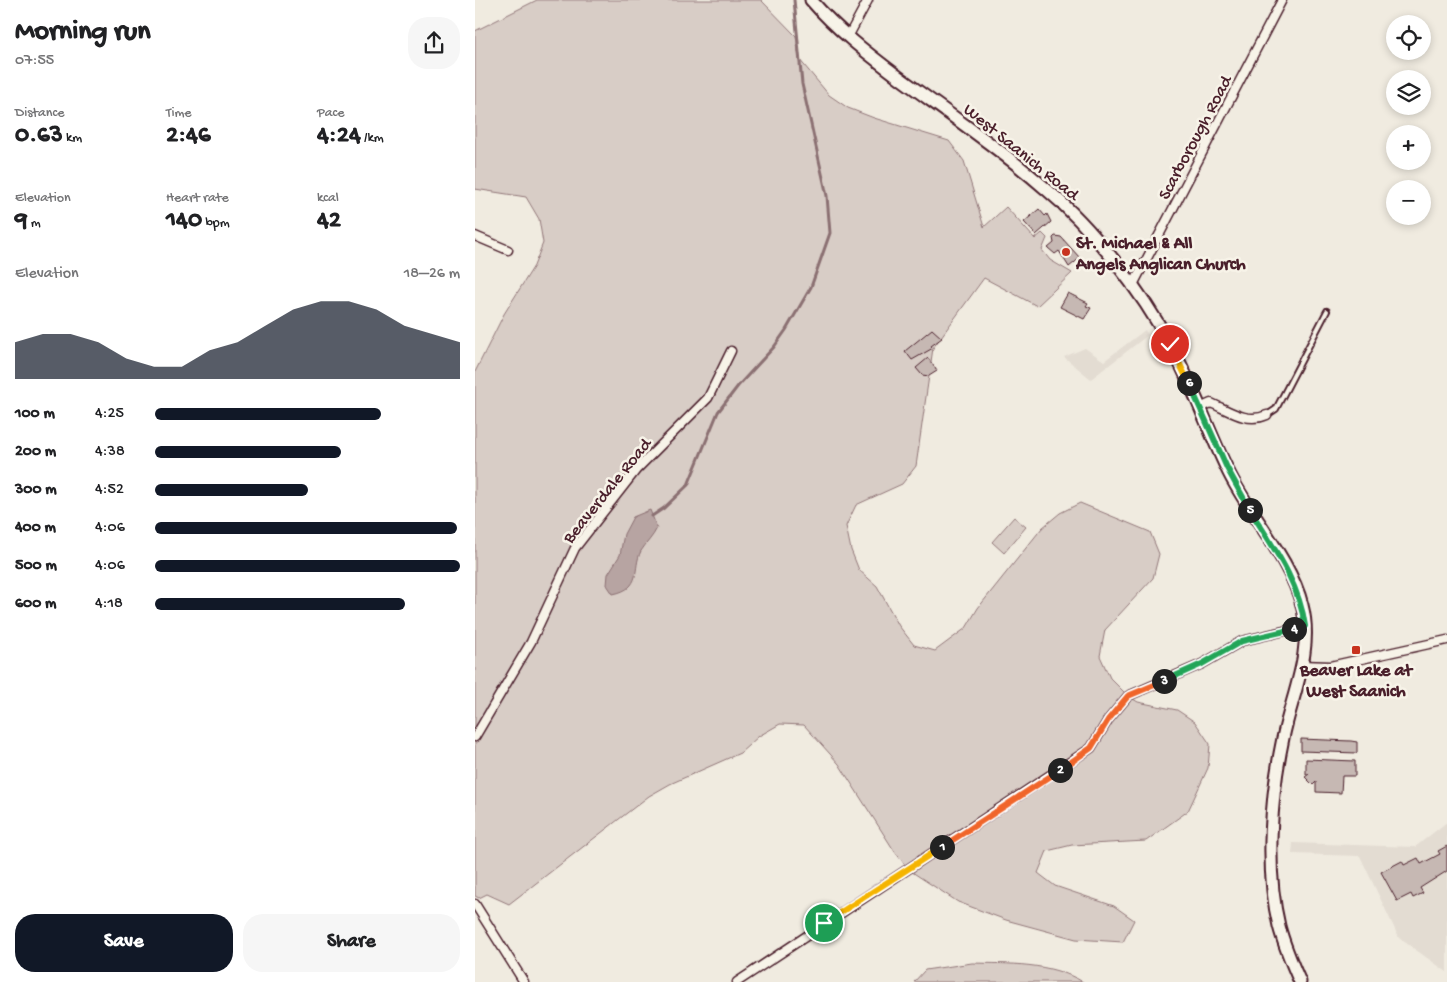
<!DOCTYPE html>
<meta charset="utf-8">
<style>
:root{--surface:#fff;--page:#f6f6f6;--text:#202124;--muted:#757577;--accent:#111827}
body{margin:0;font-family:"Gochi Hand",sans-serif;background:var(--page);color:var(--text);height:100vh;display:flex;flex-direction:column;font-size:19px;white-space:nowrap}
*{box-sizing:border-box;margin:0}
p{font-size:16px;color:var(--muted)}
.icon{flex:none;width:28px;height:28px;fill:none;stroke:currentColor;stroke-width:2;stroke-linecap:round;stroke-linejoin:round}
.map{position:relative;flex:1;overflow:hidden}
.drawer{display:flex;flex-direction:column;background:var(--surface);width:475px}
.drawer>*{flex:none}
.tools{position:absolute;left:911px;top:15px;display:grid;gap:10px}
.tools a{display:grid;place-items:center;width:45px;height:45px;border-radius:50%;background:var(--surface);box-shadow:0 2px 8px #0003;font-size:25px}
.pin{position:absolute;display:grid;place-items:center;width:42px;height:42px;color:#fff;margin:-21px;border:2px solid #fff;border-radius:50%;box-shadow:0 1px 5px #0007}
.km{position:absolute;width:25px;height:25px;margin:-12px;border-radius:50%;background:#222;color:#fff;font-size:14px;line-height:25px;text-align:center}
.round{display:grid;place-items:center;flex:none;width:52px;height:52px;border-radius:20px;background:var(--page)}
.head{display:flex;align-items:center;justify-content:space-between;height:85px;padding:0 15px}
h1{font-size:28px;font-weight:700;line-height:38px}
.figures{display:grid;grid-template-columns:repeat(3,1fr);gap:8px;height:85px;padding:5px 15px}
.figures div{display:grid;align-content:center}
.figures b{font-size:25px;font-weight:700}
.figures small{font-size:14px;font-weight:400}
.figures p{font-size:14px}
.chart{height:140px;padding:10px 15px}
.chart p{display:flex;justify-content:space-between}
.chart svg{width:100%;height:90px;margin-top:5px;fill:var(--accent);opacity:.7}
.primary-button{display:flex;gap:10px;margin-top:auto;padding:10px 15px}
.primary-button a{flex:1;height:58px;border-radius:20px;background:var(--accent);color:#fff;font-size:20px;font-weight:700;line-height:58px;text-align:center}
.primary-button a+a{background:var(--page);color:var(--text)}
ul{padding:0 15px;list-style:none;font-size:16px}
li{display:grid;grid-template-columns:80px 60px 1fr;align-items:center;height:38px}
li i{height:12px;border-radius:6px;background:var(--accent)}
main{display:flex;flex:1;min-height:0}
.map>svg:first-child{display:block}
.built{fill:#e3dcd2}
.green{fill:#d8cdc6;stroke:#917678}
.water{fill:#b7a4a2;stroke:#8b6f72}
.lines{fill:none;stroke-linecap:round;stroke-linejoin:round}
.stream{stroke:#8b6f72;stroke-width:3}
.building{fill:#c6b8b3;stroke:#4a1f2b}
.lane-casing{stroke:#4a1f2b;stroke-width:8}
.street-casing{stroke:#4a1f2b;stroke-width:11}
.secondary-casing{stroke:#4a1f2b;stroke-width:15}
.lane{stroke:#f7f3e8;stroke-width:4}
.street{stroke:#f7f3e8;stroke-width:8}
.secondary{stroke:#f7f3e8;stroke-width:11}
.split-1-casing{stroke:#fff;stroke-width:10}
.split-2-casing{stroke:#fff;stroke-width:10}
.split-3-casing{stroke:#fff;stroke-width:10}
.split-4-casing{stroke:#fff;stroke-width:10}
.split-5-casing{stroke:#fff;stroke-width:10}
.split-6-casing{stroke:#fff;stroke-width:10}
.split-7-casing{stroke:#fff;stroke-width:10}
.split-1{stroke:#f5b400;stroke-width:6}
.split-2{stroke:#f0652b;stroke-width:6}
.split-3{stroke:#f0652b;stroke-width:6}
.split-4{stroke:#22a559;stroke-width:6}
.split-5{stroke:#22a559;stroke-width:6}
.split-6{stroke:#22a559;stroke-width:6}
.split-7{stroke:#f5b400;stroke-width:6}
.poi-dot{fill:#c8321e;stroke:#f7f3e8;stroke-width:2}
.labels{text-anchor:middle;stroke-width:5;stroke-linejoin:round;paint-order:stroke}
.street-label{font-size:18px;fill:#4a1f2b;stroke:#f7f3e8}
.poi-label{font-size:18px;font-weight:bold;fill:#4a1f2b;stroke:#f7f3e8;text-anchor:start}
</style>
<main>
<section class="drawer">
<div class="head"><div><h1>Morning run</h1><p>07:55</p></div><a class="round"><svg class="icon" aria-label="share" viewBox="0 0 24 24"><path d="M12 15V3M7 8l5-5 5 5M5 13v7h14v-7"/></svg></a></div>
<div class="figures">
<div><p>Distance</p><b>0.63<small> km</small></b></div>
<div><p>Time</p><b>2:46</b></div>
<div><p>Pace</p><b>4:24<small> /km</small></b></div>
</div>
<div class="figures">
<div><p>Elevation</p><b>9<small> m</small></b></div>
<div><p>Heart rate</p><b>140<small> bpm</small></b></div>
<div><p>kcal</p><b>42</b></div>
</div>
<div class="chart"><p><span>Elevation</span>18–26 m</p>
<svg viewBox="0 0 160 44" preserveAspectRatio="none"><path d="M0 44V26L10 22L20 22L30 26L40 34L50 38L60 38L70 30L80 26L90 18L100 10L110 6L120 6L130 10L140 18L150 22L160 26V44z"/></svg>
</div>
<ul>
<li><b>100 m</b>4:25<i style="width:74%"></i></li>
<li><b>200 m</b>4:38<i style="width:61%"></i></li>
<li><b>300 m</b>4:52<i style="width:50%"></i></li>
<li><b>400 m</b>4:06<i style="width:99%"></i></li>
<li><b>500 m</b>4:06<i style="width:100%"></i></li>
<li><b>600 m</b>4:18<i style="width:82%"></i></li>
</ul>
<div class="primary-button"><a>Save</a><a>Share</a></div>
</section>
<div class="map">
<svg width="972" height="982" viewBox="0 0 972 982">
<rect width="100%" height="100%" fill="#f0ebe0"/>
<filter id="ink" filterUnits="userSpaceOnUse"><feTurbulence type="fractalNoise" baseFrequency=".02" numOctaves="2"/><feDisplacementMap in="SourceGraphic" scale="10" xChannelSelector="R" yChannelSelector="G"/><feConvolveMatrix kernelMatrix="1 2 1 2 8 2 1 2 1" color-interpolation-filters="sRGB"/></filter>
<g filter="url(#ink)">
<!-- built -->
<path class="built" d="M 670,330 L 673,335 L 616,379 L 589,357 L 610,348 L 629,361 Z
M 972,822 L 972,972 L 924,938 L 885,856 L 817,854 L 818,843 L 940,847 Z"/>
<!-- green -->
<path class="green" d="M 62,0 L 286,0 L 321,36 L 324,59 L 354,95 L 373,108 L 399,118 L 474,141 L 489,161 L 509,227 L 531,207 L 560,239 L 567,233 L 572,238 L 567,250 L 575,260 L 597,273 L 562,306 L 509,278 L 458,348 L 441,466 L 427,484 L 381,505 L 371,526 L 376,550 L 384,570 L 402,586 L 424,626 L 439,645 L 460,651 L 491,628 L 503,608 L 567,528 L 585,513 L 605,503 L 675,532 L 684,554 L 678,578 L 630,630 L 625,656 L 635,678 L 653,696 L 663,702 L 702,710 L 720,722 L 735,744 L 733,768 L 713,811 L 671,841 L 597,845 L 572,851 L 563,873 L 580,886 L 639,906 L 659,920 L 648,942 L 601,939 L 531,920 L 483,902 L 434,870 L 420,852 L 364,764 L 329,725 L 305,724 L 284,736 L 265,753 L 195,784 L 174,796 L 34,904 L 12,894 L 4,898 L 0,896 L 0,372 L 29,314 L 59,266 L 68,243 L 64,219 L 51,197 L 0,189 L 0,31 Z
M 539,517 L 551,527 L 529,553 L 517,542 Z
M 497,963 C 534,964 575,962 608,982 L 439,982 L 450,970 Z"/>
<!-- water -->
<path class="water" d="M 175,510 L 182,528 C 178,537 171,543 166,551 C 157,569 168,588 138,594 L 132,585 L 133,574 L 145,555 L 149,534 L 158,517 Z"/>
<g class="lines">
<!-- stream -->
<path class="stream" d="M 177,516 L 189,508 L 213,485 L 243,412 L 263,386 L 299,347 L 311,330 L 336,287 L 355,233 L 352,196 L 327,84 L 319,0"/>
</g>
<!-- building -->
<path class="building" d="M 564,209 L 570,216 L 572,214 L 576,222 L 561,235 L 549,222 Z
M 580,236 L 586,237 L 605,258 L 594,267 L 584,251 L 580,254 L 573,248 L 579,243 L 578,238 Z
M 593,293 L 613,303 L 611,306 L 616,308 L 609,319 L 585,307 Z
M 457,329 L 467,338 L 456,346 L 458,348 L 437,360 L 430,351 Z
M 453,358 L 462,371 L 454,376 L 447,375 L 441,368 Z
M 826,739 L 876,741 L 882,742 L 882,753 L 826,751 Z
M 831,759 L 880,761 L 880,776 L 867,776 L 866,793 L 841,792 L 841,782 L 838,785 L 830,777 L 834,774 L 831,774 Z
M 972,846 L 972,871 L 945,888 L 948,893 L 938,898 L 936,894 L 922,901 L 906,872 L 927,861 L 929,865 L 943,858 L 946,864 L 965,854 L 963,851 Z"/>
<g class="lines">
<!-- lane casing -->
<g class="lane-casing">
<path id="lane" d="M 792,415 L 801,409 L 852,311"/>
</g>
<!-- street casing -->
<g class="street-casing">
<path id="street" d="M 373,37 L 393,0
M 0,236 L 33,250
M 657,287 L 807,0
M 725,408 L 736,403 C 755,411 772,424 792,415
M 827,665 L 855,666 L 972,640
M 0,737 L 56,642 L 100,548 L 161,470 L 233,398 L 256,351
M 0,904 L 49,982
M 262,982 L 616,748 L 633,720 L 653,696 L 727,664 L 767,641 L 830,626"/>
</g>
<!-- secondary casing -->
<g class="secondary-casing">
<path id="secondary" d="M 336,0 C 362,30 393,54 425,78 C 474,114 525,149 571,189 C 618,228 667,292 696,346 C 719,387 734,433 755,475 C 776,516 816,561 827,605 C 839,651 817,694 808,738 C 796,795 790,869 804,926 C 809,945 817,964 825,982"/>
</g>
<!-- lane -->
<use href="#lane" class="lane"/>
<!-- street -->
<use href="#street" class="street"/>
<!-- secondary -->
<use href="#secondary" class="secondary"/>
</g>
</g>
<g class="lines" filter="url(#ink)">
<!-- split-1 casing -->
<g class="split-1-casing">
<path id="split-1" d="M 349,923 L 467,847"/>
</g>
<!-- split-2 casing -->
<g class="split-2-casing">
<path id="split-2" d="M 467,847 L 585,770"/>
</g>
<!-- split-3 casing -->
<g class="split-3-casing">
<path id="split-3" d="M 585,770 L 616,748 L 633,720 L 653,696 L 689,681"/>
</g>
<!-- split-4 casing -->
<g class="split-4-casing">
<path id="split-4" d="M 689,681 L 727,664 L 767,641 L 819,629"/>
</g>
<!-- split-5 casing -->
<g class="split-5-casing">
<path id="split-5" d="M 775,510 C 798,547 824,582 830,626 L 819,629"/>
</g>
<!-- split-6 casing -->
<g class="split-6-casing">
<path id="split-6" d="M 714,383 L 752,468 L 775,510"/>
</g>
<!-- split-7 casing -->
<g class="split-7-casing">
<path id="split-7" d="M 695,344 L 714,383"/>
</g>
<!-- split-1 -->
<use href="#split-1" class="split-1"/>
<!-- split-2 -->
<use href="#split-2" class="split-2"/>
<!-- split-3 -->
<use href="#split-3" class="split-3"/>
<!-- split-4 -->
<use href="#split-4" class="split-4"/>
<!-- split-5 -->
<use href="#split-5" class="split-5"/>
<!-- split-6 -->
<use href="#split-6" class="split-6"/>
<!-- split-7 -->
<use href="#split-7" class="split-7"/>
</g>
<!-- markers -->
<g class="poi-dot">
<circle cx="591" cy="252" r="5"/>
<rect x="876" y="645" width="10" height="10" rx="2.5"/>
</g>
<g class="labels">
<!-- street labels -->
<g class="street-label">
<text transform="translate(719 137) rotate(-62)" y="6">Scarborough Road</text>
<text transform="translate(547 151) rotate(39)" y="6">West Saanich Road</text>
<text transform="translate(131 490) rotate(-51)" y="6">Beaverdale Road</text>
</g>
<!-- poi labels -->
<g class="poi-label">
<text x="601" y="248">St. Michael &amp; All<tspan x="601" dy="21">Angels Anglican Church</tspan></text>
<text x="881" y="675" text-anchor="middle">Beaver Lake at<tspan x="881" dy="21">West Saanich</tspan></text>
</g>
</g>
</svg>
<div class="tools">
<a><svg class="icon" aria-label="locate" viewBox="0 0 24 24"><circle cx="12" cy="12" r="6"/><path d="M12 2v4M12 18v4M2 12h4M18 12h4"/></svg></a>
<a><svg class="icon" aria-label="layers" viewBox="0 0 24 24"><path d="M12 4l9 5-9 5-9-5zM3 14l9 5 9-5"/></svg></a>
<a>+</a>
<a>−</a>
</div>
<div class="pin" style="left:349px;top:923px;background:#1e9e55"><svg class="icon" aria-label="arrive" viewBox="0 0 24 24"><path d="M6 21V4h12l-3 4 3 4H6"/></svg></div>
<div class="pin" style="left:695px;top:344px;background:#d93025"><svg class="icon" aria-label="check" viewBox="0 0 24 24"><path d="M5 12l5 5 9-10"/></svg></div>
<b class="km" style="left:467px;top:847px">1</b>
<b class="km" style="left:585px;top:770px">2</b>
<b class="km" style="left:689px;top:681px">3</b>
<b class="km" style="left:819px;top:629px">4</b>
<b class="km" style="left:775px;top:510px">5</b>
<b class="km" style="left:714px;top:383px">6</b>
</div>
</main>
